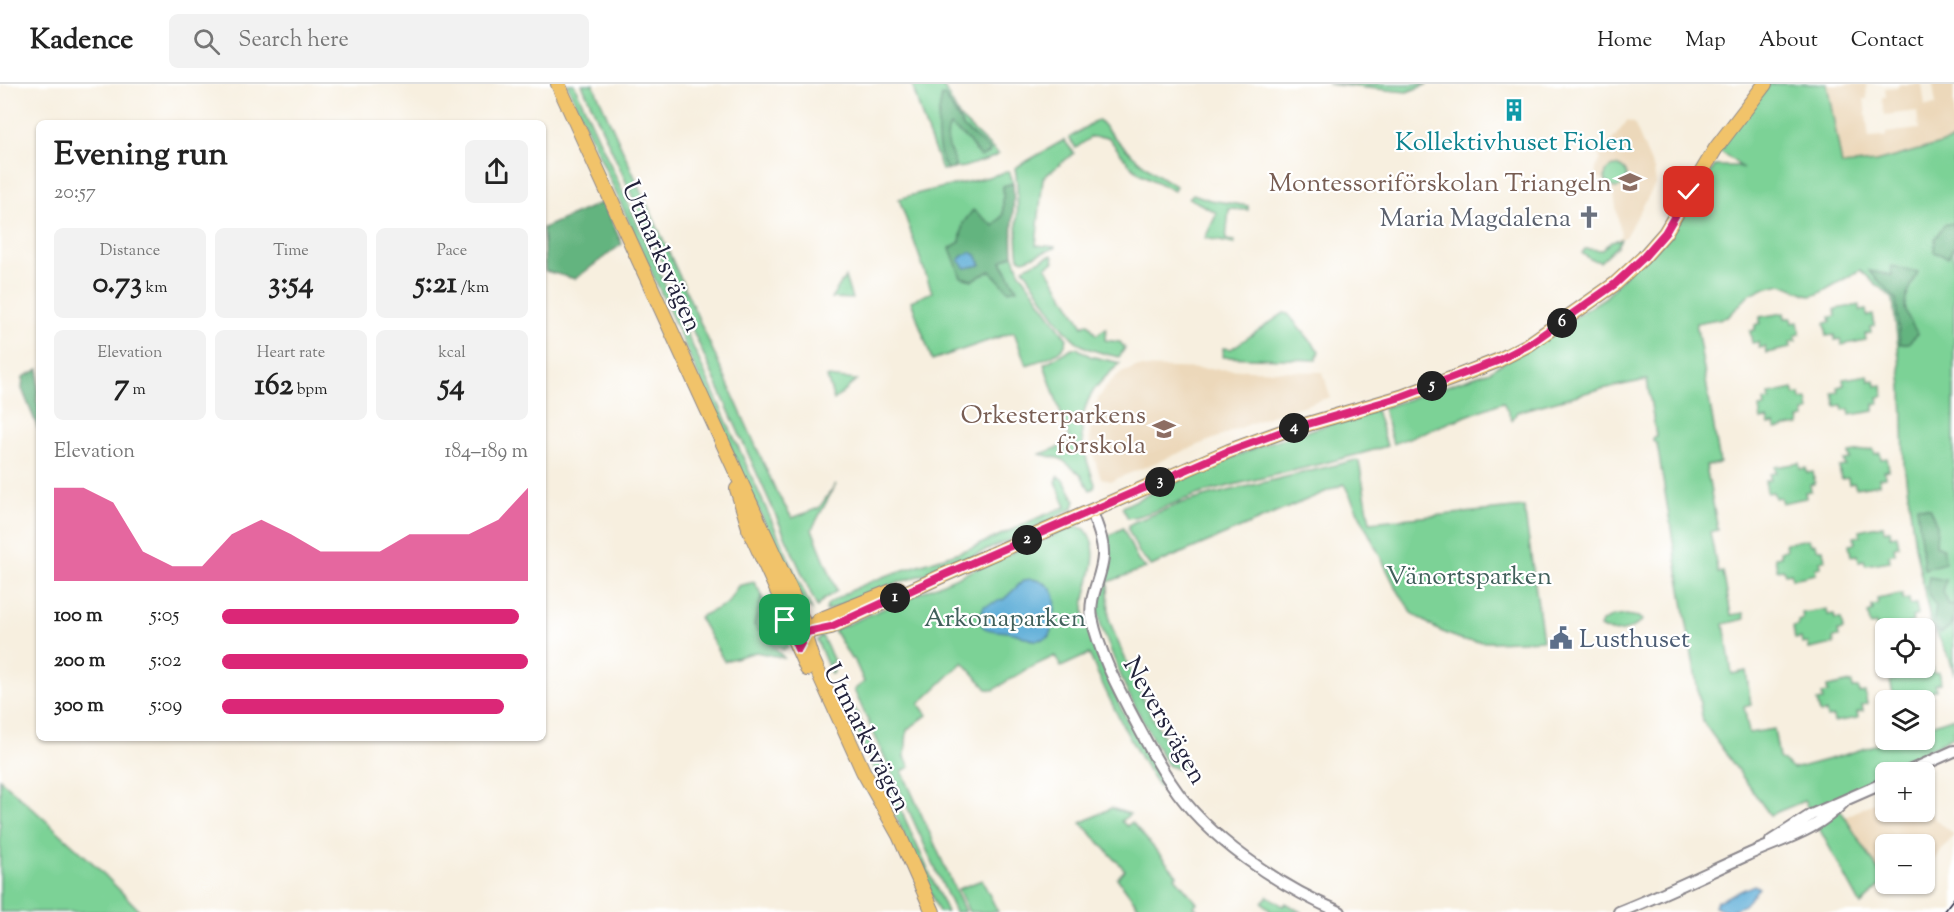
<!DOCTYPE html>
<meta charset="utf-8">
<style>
:root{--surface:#fff;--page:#f2f2f2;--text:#222;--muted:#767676;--line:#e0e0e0;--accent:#db2777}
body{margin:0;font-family:"Sorts Mill Goudy",serif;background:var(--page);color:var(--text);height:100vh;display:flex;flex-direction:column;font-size:22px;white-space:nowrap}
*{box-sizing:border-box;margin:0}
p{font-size:20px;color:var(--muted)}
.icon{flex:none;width:33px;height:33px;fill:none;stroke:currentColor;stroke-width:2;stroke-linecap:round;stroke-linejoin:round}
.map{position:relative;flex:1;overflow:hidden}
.panel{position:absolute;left:36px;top:36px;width:510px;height:621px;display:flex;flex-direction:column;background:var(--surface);border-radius:9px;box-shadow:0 2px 4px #0004}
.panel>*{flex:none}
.tools{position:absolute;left:1875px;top:534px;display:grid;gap:12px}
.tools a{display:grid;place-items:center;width:60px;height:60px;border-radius:9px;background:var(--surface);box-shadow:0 2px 4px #0004;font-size:30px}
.pin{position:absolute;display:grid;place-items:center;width:51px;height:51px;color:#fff;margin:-26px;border-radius:12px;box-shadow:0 3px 9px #0006}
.km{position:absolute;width:30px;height:30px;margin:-15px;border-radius:50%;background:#222;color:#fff;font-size:16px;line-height:30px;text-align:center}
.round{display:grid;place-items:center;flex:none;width:63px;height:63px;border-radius:9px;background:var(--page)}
.headline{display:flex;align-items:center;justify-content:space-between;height:102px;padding:0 18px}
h1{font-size:33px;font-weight:700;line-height:45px}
.metrics{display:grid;grid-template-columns:repeat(3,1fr);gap:9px;height:102px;padding:6px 18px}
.metrics div{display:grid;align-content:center;border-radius:9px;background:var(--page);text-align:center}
.metrics b{font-size:30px;font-weight:700}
.metrics small{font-size:16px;font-weight:400}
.metrics p{font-size:16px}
.chart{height:168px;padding:12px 18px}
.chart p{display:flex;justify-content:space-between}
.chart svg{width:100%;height:108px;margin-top:6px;fill:var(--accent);opacity:.7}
ul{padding:0 18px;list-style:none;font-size:20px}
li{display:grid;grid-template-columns:96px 72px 1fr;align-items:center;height:45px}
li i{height:15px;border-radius:8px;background:var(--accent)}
header{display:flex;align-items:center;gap:36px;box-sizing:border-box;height:84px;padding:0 30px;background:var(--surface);border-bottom:2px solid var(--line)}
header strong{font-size:28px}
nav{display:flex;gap:33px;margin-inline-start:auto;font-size:21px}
.search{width:420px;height:54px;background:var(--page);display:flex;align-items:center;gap:15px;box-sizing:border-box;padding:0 21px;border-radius:9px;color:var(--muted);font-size:22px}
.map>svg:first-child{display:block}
.built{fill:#ecd8ba}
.green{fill:#7bd296;stroke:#4e7a68;stroke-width:1.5}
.forest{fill:#64b47f;stroke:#436b5d;stroke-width:1.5}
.water{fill:#5eaed8;stroke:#40688a;stroke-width:1.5}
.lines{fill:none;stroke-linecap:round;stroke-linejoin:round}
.minor-casing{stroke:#8c888d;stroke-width:14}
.major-casing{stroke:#8c888d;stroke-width:16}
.minor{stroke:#fff;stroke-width:10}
.major{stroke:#f1c36a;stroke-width:14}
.tram{stroke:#22223b;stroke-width:1.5}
.route-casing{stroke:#fff;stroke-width:12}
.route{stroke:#db2777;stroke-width:8}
.labels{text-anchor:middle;stroke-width:4.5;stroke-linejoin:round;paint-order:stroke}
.culture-label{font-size:26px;fill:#0d838f;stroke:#fff}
.education-label{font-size:26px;fill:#785e54;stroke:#fff;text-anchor:end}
.worship-label{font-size:26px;fill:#5b616d;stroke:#fff;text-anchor:end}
.street-label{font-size:26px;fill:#22223b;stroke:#fff}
.park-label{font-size:26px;fill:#41605b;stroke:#fff}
.service-label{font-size:26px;fill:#4e5e75;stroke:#fff;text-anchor:start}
</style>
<header>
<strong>Kadence</strong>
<div class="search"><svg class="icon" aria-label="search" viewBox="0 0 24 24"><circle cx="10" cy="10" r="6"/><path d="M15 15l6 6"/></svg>Search here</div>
<nav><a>Home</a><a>Map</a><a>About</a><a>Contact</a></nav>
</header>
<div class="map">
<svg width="1954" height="828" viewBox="0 0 1954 828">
<rect width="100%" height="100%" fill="#fff"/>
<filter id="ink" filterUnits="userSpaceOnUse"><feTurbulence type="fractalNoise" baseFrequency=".0167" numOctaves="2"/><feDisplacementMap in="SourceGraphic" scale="12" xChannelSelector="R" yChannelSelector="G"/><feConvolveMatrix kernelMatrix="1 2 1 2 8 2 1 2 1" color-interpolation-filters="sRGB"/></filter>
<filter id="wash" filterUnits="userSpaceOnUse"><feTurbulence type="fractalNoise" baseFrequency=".008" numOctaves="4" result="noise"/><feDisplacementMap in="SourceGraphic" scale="24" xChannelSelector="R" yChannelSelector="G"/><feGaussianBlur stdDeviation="1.35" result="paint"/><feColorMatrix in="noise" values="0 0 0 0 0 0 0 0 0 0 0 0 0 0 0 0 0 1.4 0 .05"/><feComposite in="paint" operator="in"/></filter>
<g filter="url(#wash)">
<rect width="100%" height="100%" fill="#f7efdf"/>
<!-- built -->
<path class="built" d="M 1827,0 L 1866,0 L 1867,15 L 1864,15 L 1869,54 L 1886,53 L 1886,49 L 1919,45 L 1917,27 L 1884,31 L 1882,13 L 1886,13 L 1885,4 L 1898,3 L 1899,0 L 1922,0 L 1925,22 L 1936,21 L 1933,0 L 1954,0 L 1954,56 L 1876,78 L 1842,81 Z
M 1627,37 L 1634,39 L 1654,86 L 1656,99 L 1625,153 L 1618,155 L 1621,152 L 1613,106 L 1606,102 L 1603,96 L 1595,92 L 1596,84 L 1601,75 L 1599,73 Z
M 1136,283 L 1323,288 L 1330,313 L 1262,335 L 1111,397 L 1101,394 L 1095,377 L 1089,354 L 1091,336 L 1098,315 L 1110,298 L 1119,290 Z
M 1885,713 L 1886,728 L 1924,728 L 1925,721 L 1934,734 L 1954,751 L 1925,788 L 1924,760 L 1886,760 L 1885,797 L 1845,733 Z"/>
<!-- green -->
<path class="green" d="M 567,0 L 574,0 L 812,526 L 804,521 L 791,497 Z
M 582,0 L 593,0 L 777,409 L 792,434 L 819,424 L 836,400 L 812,445 L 837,507 L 823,516 L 817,523 Z
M 912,0 L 942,0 L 960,34 L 998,70 L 994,73 L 964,83 L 942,86 L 923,36 Z
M 1327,0 L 1428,0 L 1407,8 Z
M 1770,0 L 1827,0 L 1842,81 L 1876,78 L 1954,56 L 1954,591 L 1950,575 L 1931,539 L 1915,462 L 1904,380 L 1902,303 L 1893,215 L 1860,186 L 1818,210 L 1811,212 L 1782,200 L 1763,204 L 1750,210 L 1728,233 L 1696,239 L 1720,379 L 1706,382 L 1718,446 L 1710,448 L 1718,489 L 1723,488 L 1731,531 L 1744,529 L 1745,535 L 1724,540 L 1732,590 L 1746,587 L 1751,621 L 1744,623 L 1749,649 L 1774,645 L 1779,674 L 1793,685 L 1844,671 L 1890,656 L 1924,656 L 1925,643 L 1954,633 L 1954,652 L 1834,716 L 1885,797 L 1861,821 L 1804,717 L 1770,731 L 1703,638 L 1657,360 L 1653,357 L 1653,353 L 1656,352 L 1647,296 L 1592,307 L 1517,328 L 1512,336 L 1503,318 L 1393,360 L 1383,324 L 1490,287 L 1606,213 L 1703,98 L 1715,82 L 1738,82 L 1743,84 L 1716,64 Z
M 1099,36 C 1122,64 1145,85 1176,102 L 1174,107 L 1141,90 L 1129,80 L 1108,53 L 1091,53 L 1076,64 L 1069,54 L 1095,37 Z
M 1064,56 L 1074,69 L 1043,94 L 1036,161 L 1055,163 L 1055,164 L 1024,176 L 1019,174 C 1014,144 1021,114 1015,84 Z
M1605 93a11 11 0 1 1 22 0a11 11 0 1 1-22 0Z
M 1009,87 L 1013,99 L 1003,102 L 1003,131 L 994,142 L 973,127 L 963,139 L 960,158 L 951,164 L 961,193 L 972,196 L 990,187 L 1017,205 L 1001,177 L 1013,170 L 1019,187 L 1067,255 C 1065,270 1039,277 1026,281 L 1014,248 L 932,276 L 911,217 L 932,208 L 899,115 C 935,103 973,99 1009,87 Z
M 1193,110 L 1210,116 L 1248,122 L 1248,126 L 1229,125 L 1226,156 L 1234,157 L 1234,160 L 1205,154 L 1217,129 L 1189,114 Z
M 1621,155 L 1617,162 L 1600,178 L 1590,175 L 1582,169 L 1585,165 L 1602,166 L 1611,157 Z
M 1052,171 L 1054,178 L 1046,183 L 1083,242 L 1088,239 L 1096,251 L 1106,244 L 1105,256 L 1120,258 L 1125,264 L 1119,273 C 1107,270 1094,268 1083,262 C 1061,250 1038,204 1023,184 Z
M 845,193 L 852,215 L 831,214 Z
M 1859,221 L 1861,227 L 1866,226 L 1867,232 L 1873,231 L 1875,242 L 1870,243 L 1871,249 L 1865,250 L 1866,256 L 1842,261 L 1840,255 L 1835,256 L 1834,251 L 1827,252 L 1825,239 L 1831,238 L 1830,233 L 1836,232 L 1835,225 Z
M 1284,229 L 1288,230 L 1319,267 L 1316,276 L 1223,273 L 1223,264 L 1231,265 Z
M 1784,229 L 1785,234 L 1791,234 L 1792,239 L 1798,238 L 1800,250 L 1795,251 L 1796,257 L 1790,258 L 1791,264 L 1766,269 L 1765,263 L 1759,264 L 1758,258 L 1752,259 L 1750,247 L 1755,246 L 1755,241 L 1760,239 L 1760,233 Z
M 1072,264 L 1077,264 L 1090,272 L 1120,279 C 1112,287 1101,296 1094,306 C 1073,337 1083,368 1095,400 L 1094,404 L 1090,406 L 1081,391 L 1061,375 L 1040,370 L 1071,359 L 1044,280 Z
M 1868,291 L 1869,297 L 1875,296 L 1876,302 L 1882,301 L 1883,312 L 1878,313 L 1879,319 L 1874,320 L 1874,327 L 1850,331 L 1849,325 L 1843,326 L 1842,321 L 1836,322 L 1833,309 L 1839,308 L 1838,303 L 1844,301 L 1843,295 Z
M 827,293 L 857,296 L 834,316 Z
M 1793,305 L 1795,311 L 1800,310 L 1801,316 L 1807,315 L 1809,327 L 1804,328 L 1805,334 L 1799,335 L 1800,341 L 1776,345 L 1774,340 L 1769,341 L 1767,335 L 1761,336 L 1759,324 L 1765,323 L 1764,317 L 1770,316 L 1769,310 Z
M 1376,326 L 1387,362 C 1326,381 1264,392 1203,409 C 1178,416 1152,431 1128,434 L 1122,423 L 1170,400 L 1265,360 Z
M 1873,365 L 1875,370 L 1880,369 L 1881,375 L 1887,374 L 1889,386 L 1884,387 L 1885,393 L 1879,394 L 1880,400 L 1856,404 L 1854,399 L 1849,400 L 1848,394 L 1841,395 L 1839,383 L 1845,382 L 1844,376 L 1850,375 L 1849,369 Z
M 1356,376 L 1359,378 L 1370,438 L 1524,423 L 1543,556 L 1492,558 L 1464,557 L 1438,546 L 1412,529 L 1396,504 L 1344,400 L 1151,482 L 1139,469 L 1128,445 L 1129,441 L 1134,438 L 1182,419 L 1211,411 Z
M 1799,379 L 1800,385 L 1806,384 L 1807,389 L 1813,388 L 1815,400 L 1810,401 L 1811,407 L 1805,408 L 1806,414 L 1782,419 L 1780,413 L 1775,414 L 1773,408 L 1767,409 L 1765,397 L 1770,396 L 1770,390 L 1776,389 L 1775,383 Z
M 1058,392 L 1064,397 L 1075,416 L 1073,424 L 1032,446 L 953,481 L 897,499 L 826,527 L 827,521 C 867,492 926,481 973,463 C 1004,451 1034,433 1066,423 L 1056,398 Z
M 1883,441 L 1884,447 L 1890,446 L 1891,452 L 1897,451 L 1899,462 L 1894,463 L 1895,469 L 1889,471 L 1890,477 L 1866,481 L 1864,476 L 1859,477 L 1858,471 L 1851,472 L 1849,460 L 1855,459 L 1854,453 L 1860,452 L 1859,446 Z
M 1075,442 L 1085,445 C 1105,470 1085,497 1084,525 C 1083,536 1090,549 1094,560 C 1108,598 1126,638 1148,672 C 1153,681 1163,690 1162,700 L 1159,703 C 1130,660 1109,616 1089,570 L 1061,583 L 1055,572 L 1023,587 L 1023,588 L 1007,597 L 994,606 L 987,605 L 963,578 L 919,620 L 927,631 L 907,646 L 905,673 L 910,683 L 902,687 L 965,828 L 955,828 L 854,606 L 864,598 L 854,575 L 851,575 L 834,546 Z
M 1123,444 L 1138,477 L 1146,484 L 1108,498 L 1109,535 L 1115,551 L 1144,618 L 1163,652 L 1185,684 L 1181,686 L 1169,682 L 1162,672 L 1127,607 L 1101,542 L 1097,520 L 1111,473 L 1108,452 Z
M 1809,455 L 1811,461 L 1816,460 L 1817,465 L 1823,465 L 1825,476 L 1820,477 L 1821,483 L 1815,484 L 1816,490 L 1792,495 L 1791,489 L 1785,490 L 1783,485 L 1777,486 L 1775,473 L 1781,472 L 1780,467 L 1786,466 L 1785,459 Z
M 754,498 L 762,511 L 754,541 L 784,574 L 756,568 L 724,577 L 699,533 L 727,520 L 738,502 Z
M 1902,510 L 1903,516 L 1909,515 L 1910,521 L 1916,520 L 1918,531 L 1912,533 L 1913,538 L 1908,539 L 1908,544 L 1886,544 L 1884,550 L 1883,544 L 1877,545 L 1876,540 L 1870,541 L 1868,529 L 1873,527 L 1872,522 L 1878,521 L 1877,515 Z
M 1827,525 L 1828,531 L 1834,530 L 1835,535 L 1841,535 L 1843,546 L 1838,547 L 1839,553 L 1833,554 L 1834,560 L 1809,565 L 1808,559 L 1802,560 L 1801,554 L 1795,555 L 1793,543 L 1798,542 L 1798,537 L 1803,535 L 1802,529 Z
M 1626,531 L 1638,533 L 1643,536 C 1632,547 1614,552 1600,543 L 1602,538 L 1611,533 Z
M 822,552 L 834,577 L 830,579 L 834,588 L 831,590 L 817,556 Z
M 1925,578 L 1926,584 L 1931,583 L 1933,589 L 1938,588 L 1941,599 L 1935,600 L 1936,606 L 1930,607 L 1931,614 L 1906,616 L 1906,612 L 1900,613 L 1899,608 L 1893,609 L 1890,597 L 1896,595 L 1895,590 L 1901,589 L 1900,584 L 1924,584 Z
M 1852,598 L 1853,604 L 1858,604 L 1860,609 L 1865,608 L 1867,620 L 1862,621 L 1863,627 L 1857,628 L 1858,634 L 1834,638 L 1833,633 L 1827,634 L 1826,628 L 1820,629 L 1817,617 L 1823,616 L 1822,610 L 1828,609 L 1827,603 Z
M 855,624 L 947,828 L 939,828 L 853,638 L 856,636 L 852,626 Z
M 0,695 L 95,781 L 139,826 L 133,828 L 0,828 Z
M 1111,724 L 1130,730 L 1121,737 L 1127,742 L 1132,738 L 1177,791 L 1175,793 L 1197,819 L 1194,822 L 1199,828 L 1141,828 L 1137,823 L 1138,822 L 1117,794 L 1125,786 L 1081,739 Z
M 982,796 L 998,828 L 969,828 L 958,805 Z
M 1268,812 L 1283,822 L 1286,819 L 1301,828 L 1270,828 L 1269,825 L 1262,818 Z"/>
<!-- forest -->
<path class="forest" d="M 942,12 L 945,12 L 963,43 L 990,66 L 989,69 L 980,73 L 968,56 L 950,42 C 943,53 951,68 955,80 L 954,85 L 947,86 C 934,66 937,34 942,12 Z
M 1013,99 C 1015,123 1011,146 1013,170 L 1001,178 L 1017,205 L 1009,207 L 990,187 L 972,196 L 961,193 L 950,164 L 960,158 L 963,139 L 973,126 L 994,142 L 1003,131 L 1003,102 Z
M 603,118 L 622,160 L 575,195 L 545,187 L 543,144 Z
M 1954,139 L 1954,163 L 1948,173 L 1934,168 L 1935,154 L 1944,141 Z
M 1891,182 L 1918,188 C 1904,217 1898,221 1918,250 L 1908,259 L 1900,260 L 1896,215 L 1869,187 L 1892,191 Z
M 39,285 L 37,318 L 39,320 L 39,347 L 22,305 L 23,293 Z
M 1917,422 L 1929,424 L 1937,441 L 1936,461 L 1943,464 L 1945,479 L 1924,485 Z
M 1929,493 L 1946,496 L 1943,508 L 1949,521 L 1954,520 L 1954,535 L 1951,543 L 1939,549 C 1933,539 1933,534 1936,523 L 1927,505 Z
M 762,511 L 789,563 L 783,566 L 767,557 L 754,541 Z"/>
<!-- water -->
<path class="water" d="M 970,168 L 976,171 L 981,181 L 966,184 L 959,177 L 962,172 Z
M 1031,495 C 1065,500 1056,529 1049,553 C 1036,559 1029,555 1017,550 C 1000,543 971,555 984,522 L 1004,515 L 1024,496 Z
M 1754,801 L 1759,804 L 1744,821 L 1729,828 L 1715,823 L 1717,817 Z"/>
</g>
<g filter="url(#ink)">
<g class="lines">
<!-- minor casing -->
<g class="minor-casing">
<path id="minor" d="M 1092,428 C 1097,442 1104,457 1103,472 C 1102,494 1088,512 1092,534 C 1099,567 1115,598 1130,627 C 1143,651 1155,676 1171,699 C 1207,754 1279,802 1340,828
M 1907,688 L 1954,667
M 1771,757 L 1811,731 L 1886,698
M 1619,828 C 1662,811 1703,791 1745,772 C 1784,754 1814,749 1845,717"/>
</g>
<!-- major casing -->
<g class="major-casing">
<path id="major" d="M 558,0 L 792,510 L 807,548 L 806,556 L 811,572 L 863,687 L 899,751 L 933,828
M 737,405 L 752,453
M 749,445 L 794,544 L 800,548 L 807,548 L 831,543 L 944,491 L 1229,367 L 1284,347 L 1401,313 L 1453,294 L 1497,277 L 1528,261 L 1615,200 L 1643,174 L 1665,149 L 1716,64 L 1765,0
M 787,540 L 807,585
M 806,549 L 819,536 L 899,504"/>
</g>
<!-- minor -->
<use href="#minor" class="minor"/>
<!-- major -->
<use href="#major" class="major"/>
<!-- tram -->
<path class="tram" d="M 1943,828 L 1954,814"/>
</g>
</g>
<g class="lines" filter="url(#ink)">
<!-- route casing -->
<g class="route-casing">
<path id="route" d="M 785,536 L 798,565 L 807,548 L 831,543 L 944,491 L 1229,367 L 1284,347 L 1401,313 L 1497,277 L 1528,261 L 1615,200 L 1643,174 L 1665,149 L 1689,108"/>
</g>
<!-- route -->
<use href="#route" class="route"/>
</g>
<!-- icons -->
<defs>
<g id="building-bare" transform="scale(1.8)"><path d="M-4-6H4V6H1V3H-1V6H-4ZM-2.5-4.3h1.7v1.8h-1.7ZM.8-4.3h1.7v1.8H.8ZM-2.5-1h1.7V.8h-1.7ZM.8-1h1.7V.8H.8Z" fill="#0f9aa8" stroke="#fff" stroke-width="2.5" paint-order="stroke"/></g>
<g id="school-bare" transform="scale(1.8)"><path d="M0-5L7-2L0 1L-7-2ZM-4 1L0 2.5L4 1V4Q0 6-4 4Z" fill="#8d6e63" stroke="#fff" stroke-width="2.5" paint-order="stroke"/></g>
<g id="church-bare" transform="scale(1.8)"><path d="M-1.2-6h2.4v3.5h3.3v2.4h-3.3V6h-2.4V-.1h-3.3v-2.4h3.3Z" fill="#6b7280" stroke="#fff" stroke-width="2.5" paint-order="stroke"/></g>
<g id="civic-bare" transform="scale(1.8)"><path d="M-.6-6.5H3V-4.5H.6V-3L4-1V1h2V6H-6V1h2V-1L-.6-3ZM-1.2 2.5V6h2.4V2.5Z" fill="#5c6f8a" stroke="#fff" stroke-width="2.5" paint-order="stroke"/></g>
</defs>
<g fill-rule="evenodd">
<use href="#building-bare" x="1514" y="26"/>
<use href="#school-bare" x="1630" y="98"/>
<use href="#church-bare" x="1589" y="133"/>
<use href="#school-bare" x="1164" y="345"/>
<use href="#civic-bare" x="1561" y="554"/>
</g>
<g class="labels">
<!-- culture labels -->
<g class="culture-label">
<text x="1514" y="66">Kollektivhuset Fiolen</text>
</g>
<!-- education labels -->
<g class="education-label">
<text x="1612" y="107">Montessoriförskolan Triangeln</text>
<text x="1146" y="339">Orkesterparkens<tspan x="1146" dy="30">förskola</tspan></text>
</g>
<!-- worship labels -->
<g class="worship-label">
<text x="1571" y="142">Maria Magdalena</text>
</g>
<!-- street labels -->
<g class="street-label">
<text transform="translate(663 172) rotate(66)" y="9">Utmarksvägen</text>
<text transform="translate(1166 636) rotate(60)" y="9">Neversvägen</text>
<text transform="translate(868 653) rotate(63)" y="9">Utmarksvägen</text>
</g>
<!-- park labels -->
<g class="park-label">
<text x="1469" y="500">Vänortsparken</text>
<text x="1005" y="542">Arkonaparken</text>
</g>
<!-- service labels -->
<g class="service-label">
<text x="1579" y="563">Lusthuset</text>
</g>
</g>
</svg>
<div class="tools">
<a><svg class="icon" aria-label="locate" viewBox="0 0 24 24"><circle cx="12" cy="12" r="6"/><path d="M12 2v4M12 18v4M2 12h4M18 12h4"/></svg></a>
<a><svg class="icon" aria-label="layers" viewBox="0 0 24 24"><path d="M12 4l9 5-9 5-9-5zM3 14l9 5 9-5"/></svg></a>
<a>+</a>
<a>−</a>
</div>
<div class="pin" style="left:785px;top:536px;background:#1e9e55"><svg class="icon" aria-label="arrive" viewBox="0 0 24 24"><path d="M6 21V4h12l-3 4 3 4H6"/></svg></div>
<div class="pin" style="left:1689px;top:108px;background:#d93025"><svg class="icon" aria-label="check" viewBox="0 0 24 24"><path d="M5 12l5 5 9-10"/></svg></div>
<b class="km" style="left:895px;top:514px">1</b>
<b class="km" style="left:1027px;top:456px">2</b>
<b class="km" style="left:1160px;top:398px">3</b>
<b class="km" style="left:1294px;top:344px">4</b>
<b class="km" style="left:1432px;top:302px">5</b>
<b class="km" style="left:1562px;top:239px">6</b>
<section class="panel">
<div class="headline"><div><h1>Evening run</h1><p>20:57</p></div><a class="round"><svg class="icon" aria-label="share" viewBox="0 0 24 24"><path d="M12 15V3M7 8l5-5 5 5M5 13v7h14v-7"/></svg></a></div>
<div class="metrics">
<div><p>Distance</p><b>0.73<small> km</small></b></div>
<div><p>Time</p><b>3:54</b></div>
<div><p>Pace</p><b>5:21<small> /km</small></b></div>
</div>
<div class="metrics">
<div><p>Elevation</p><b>7<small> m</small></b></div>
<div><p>Heart rate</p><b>162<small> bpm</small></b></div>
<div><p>kcal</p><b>54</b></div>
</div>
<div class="chart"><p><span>Elevation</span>184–189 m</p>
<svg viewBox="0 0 160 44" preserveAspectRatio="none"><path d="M0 44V6L10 6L20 12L30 32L40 38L50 38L60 25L70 19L80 25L90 32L100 32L110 32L120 25L130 25L140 25L150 19L160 6V44z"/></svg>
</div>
<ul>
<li><b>100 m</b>5:05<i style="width:97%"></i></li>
<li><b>200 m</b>5:02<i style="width:100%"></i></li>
<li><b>300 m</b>5:09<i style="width:92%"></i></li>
</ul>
</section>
</div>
